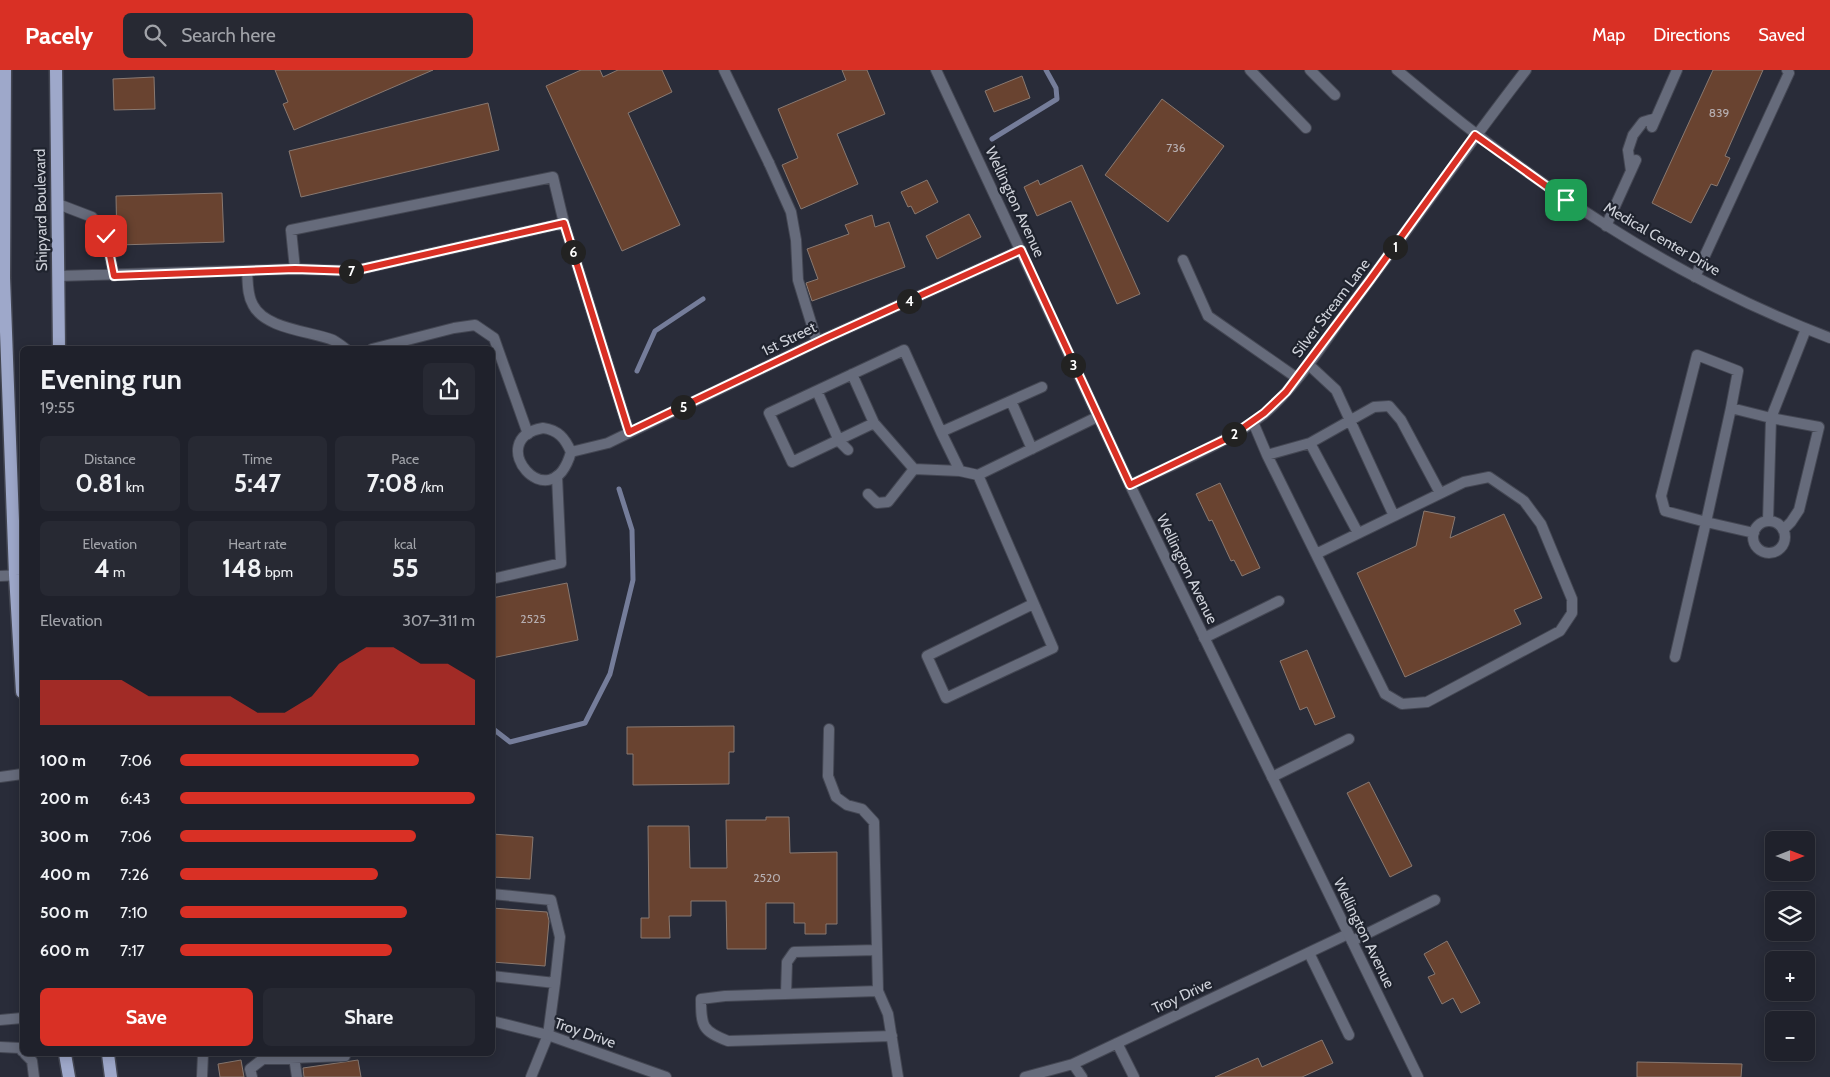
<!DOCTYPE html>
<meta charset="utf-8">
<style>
:root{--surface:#1f212b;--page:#272933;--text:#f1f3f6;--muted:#a1a3a9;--line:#3c3e47;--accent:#d93025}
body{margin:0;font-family:Cabin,sans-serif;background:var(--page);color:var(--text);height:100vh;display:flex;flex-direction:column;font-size:19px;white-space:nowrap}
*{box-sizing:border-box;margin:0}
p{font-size:16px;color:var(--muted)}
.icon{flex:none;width:28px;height:28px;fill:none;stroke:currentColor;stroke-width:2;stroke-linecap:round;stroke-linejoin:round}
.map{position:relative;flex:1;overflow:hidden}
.details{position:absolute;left:20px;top:276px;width:475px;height:710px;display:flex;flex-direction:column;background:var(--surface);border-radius:8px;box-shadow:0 2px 12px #0003,0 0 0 1px var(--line)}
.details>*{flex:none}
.needle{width:32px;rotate:90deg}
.fabs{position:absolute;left:1765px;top:761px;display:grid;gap:10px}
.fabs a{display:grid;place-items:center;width:50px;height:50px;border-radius:8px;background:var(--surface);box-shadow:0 2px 12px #0003,0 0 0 1px var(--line);font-size:25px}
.pin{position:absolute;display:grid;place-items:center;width:42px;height:42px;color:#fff;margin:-21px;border-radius:10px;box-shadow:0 2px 8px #0006}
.km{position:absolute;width:25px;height:25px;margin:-12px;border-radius:50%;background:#222;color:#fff;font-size:14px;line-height:25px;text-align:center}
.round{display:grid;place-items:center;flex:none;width:52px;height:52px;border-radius:8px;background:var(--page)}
.overview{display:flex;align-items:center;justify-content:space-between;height:85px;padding:0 20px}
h1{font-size:28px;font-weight:700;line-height:38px}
.metrics{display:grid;grid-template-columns:repeat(3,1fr);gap:8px;height:85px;padding:5px 20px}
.metrics div{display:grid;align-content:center;border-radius:8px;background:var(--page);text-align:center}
.metrics b{font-size:25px;font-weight:700}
.metrics small{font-size:14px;font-weight:400}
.metrics p{font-size:14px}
.chart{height:140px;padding:10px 20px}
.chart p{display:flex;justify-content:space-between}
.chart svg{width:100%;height:90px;margin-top:5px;fill:var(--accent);opacity:.7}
.action{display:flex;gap:10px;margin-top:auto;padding:10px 20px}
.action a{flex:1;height:58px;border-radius:8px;background:var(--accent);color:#fff;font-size:20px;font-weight:700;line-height:58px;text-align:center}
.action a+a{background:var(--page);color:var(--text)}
ul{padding:0 20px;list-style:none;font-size:16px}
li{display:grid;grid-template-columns:80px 60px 1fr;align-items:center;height:38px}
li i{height:12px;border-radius:6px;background:var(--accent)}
header{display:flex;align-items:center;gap:30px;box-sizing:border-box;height:70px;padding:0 25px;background:var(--accent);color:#fff}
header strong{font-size:24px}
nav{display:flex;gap:28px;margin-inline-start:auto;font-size:18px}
.search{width:350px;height:45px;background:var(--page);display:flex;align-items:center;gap:12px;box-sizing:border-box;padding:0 18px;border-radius:8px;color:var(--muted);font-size:19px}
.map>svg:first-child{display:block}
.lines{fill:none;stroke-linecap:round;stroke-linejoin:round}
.stream{stroke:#757d9a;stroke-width:5}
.building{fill:#694330;stroke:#897971}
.service-casing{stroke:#444753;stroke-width:12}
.minor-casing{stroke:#444753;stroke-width:12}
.tertiary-casing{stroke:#444753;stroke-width:12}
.primary-casing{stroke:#444753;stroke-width:15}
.service{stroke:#666b7b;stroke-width:10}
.minor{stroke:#666b7b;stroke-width:10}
.tertiary{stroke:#666b7b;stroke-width:10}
.primary{stroke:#9ea8ca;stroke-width:12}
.route-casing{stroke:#fff;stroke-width:10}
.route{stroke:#d93025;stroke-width:6}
.labels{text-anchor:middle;stroke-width:4.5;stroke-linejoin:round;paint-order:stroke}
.number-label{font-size:12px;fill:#b6aeb0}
.street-label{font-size:15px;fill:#cfd2da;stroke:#1f232e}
</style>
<header>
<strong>Pacely</strong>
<div class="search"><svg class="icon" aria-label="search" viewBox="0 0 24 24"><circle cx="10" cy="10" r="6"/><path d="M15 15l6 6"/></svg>Search here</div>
<nav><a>Map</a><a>Directions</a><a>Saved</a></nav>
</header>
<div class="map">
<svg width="1830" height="1007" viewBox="0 0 1830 1007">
<rect width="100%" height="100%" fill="#292c39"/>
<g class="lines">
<!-- stream -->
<path class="stream" d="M 992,69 L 1057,29 L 1056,18 L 1046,0
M 637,301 L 655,261 L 703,229
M 492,658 L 510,672 L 585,653 L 610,604 L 633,510 L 632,460 L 619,419"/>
</g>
<!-- building -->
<path class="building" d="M 275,0 L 433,0 L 294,60 L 283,34 L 288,32 Z
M 581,0 L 600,0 L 603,7 L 618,0 L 662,0 L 672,22 L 628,43 L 680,155 L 622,181 L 546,16 Z
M 842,0 L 867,0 L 885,44 L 837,64 L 858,114 L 801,139 L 782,95 L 798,88 L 778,39 L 846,10 Z
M 1713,0 L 1763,0 L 1725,86 L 1730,88 L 1717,116 L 1711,114 L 1691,153 L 1652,133 Z
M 1022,6 L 1030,28 L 994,42 L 985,21 Z
M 154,7 L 155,39 L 114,40 L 113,9 Z
M 1162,29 L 1224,76 L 1168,152 L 1105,105 Z
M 488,33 L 499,80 L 301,127 L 289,81 Z
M 1082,95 L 1140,224 L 1117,234 L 1071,131 L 1037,146 L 1024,117 L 1038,110 L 1040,115 Z
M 927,110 L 938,132 L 915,144 L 911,136 L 908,137 L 901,122 Z
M 222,123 L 224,172 L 117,175 L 116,126 Z
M 969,144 L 981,167 L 937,189 L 926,166 Z
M 872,145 L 875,157 L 889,152 L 905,197 L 812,231 L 806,213 L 818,209 L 807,179 L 849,164 L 845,155 Z
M 1220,413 L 1260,498 L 1242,506 L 1234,490 L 1231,491 L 1212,450 L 1209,451 L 1196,424 Z
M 1424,441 L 1455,447 L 1450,468 L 1504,444 L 1542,528 L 1514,540 L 1521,554 L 1405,607 L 1357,503 L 1416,476 Z
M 567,513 L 578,570 L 492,588 L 492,528 Z
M 1307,580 L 1335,647 L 1315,655 L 1307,637 L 1300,640 L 1280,591 Z
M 734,656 L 734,682 L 729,682 L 729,714 L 633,715 L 633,684 L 627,684 L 627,657 Z
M 1369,712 L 1412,796 L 1390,807 L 1347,723 Z
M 766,747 L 789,747 L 790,783 L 837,782 L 837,854 L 826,854 L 826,864 L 805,864 L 805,853 L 794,853 L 794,833 L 766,833 L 766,879 L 727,879 L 726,831 L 691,831 L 691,846 L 669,846 L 670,868 L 641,868 L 641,848 L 649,848 L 648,756 L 689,756 L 690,798 L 727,798 L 726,750 L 766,750 Z
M 492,764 L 533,767 L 530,809 L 492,807 Z
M 492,838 L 547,842 L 549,851 L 545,896 L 492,892 Z
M 1447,871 L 1480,933 L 1461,943 L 1453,928 L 1442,934 L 1428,907 L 1435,904 L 1424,884 Z
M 1322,970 L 1333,993 L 1302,1007 L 1215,1007 L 1258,988 L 1262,997 Z
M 241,990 L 244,1007 L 220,1007 L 218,994 Z
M 358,990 L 361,1007 L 304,1007 L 303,998 Z
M 1637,992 L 1742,994 L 1741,1007 L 1637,1007 Z"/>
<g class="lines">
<!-- service casing -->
<g class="service-casing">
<path id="service" d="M 1250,0 L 1306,58
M 1310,0 L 1335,25
M 1652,57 L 1677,0
M 769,93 L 791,142 L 796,170 L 798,210 L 817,272
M 1631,101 L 1628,80 L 1633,65 L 1643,52 L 1656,48
M 58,134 L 92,147 L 106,166 L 114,206
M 1606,156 L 1636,90
M 1183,190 L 1208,246 L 1297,308
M 295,199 L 291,160 L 553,107 L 564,153
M 247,201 C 248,212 247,225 253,235 C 265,259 310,261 333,270 C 337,272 342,276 346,279
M 58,206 L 295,199 L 353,201 L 564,153 L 629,362
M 1695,207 L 1789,3 L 1787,0
M 372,279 L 454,258 L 475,255 L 494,268 L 528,364
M 1308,294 L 1336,320 L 1394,446
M 852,304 L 874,353
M 817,321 L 839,371 L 848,380
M 1011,331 L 1032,379
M 1731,338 L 1706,452 L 1665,441 L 1661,426 L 1697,285 L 1738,301 L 1731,338 L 1771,348 L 1806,259
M 1253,352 L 1267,385 L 1385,624 L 1402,634 L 1427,632 L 1560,561 L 1572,543 L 1572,529 L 1541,454 L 1524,431 L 1489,407 L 1464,412 L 1316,484
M 941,362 L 960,401
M 1310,373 L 1358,463
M 1267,385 L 1310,373 L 1374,337 L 1389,336 L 1401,350 L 1440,423
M 978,405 L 1097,347
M 868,424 L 877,433 L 888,432 L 914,399
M 1768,451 L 1771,348 L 1819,357 L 1799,440 L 1791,452 L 1783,460
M1753 467a16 16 0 1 1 32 0a16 16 0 1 1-32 0Z
M 0,506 L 22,505
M 492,509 L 561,493 L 557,406
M 1033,534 L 927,586 L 946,628 L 1053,578 L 978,405 L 960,401 L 914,399 L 874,353 L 792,392 L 769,343 L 904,280 L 941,362 L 1042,317
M 1204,568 L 1279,531
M 1675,587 L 1706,452 L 1754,463
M 829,659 L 828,706 L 836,727 L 847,735 L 862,739 L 874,752 L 878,921 L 888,944 L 898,1007
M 0,707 L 22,704
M 1272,707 L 1349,669
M 492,824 L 551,830 L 560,867 L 555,913 L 492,906
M 1352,871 L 1435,830
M 1309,883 L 1349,965
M 878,921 L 725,926 L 701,929 C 701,956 702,961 728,971 L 892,966
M 786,924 L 787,892 L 794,882 L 877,880
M 0,977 L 20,978 L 22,981
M 25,984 L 32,991 L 34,1007
M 294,987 L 297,1007
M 202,1007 L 203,984
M 252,1007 L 250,999 L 263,989 L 345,986
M 531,1007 L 548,965 L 555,913"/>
</g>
<!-- minor casing -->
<g class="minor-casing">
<path id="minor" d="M 724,0 L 769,93
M 543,358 C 558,360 565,368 571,382 C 551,453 481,369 543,358 Z
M 571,382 L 608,373 L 817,272 L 1021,180
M 1130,415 C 1173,394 1226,374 1264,344 C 1296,317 1322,275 1347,241 C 1407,161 1465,79 1526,0
M 0,950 L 22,948
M 492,951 L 548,965 L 666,1007
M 1117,973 L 1134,1007
M 1073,994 L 1082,1007
M 1025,1007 L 1073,994 L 1348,864"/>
</g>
<!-- tertiary casing -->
<g class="tertiary-casing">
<path id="tertiary" d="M 936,0 L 1130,415 L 1418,1007
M 1397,0 C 1528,111 1669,207 1830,268"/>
</g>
<!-- primary casing -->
<g class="primary-casing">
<path id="primary" d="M 5,0 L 4,208 L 15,505 L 22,622
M 56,0 L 59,279
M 65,984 L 69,1007
M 108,984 L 111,1007"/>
</g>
<!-- service -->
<use href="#service" class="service"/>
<!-- minor -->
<use href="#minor" class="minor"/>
<!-- tertiary -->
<use href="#tertiary" class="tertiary"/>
<!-- primary -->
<use href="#primary" class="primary"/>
</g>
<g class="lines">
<!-- route casing -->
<g class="route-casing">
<path id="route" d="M 106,166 L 114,206 L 295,199 L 353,201 L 564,153 L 629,362 L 826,268 L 1021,180 L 1130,415 L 1230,367 L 1264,343 L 1286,322 L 1370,210 L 1475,65 L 1566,130"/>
</g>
<!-- route -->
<use href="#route" class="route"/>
</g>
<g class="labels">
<!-- number labels -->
<g class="number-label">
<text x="1719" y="47">839</text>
<text x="1176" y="82">736</text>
<text x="533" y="553">2525</text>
<text x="767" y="812">2520</text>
</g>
<!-- street labels -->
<g class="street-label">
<text transform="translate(1015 132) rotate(65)" y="5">Wellington Avenue</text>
<text transform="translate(41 140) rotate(-91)" y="5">Shipyard Boulevard</text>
<text transform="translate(1662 169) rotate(30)" y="5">Medical Center Drive</text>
<text transform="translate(1331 238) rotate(-53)" y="5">Silver Stream Lane</text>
<text transform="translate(789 269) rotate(-26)" y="5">1st Street</text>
<text transform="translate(1187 499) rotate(64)" y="5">Wellington Avenue</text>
<text transform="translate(1364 863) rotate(64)" y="5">Wellington Avenue</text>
<text transform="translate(1182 926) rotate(-25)" y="5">Troy Drive</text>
<text transform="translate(585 963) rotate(19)" y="5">Troy Drive</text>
</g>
</g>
</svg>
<div class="fabs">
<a><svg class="needle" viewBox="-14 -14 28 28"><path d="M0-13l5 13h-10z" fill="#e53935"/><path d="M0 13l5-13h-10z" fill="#a1a3a9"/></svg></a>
<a><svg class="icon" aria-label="layers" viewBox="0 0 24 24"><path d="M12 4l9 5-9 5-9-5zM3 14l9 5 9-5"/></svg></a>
<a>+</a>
<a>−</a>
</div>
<div class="pin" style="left:1566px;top:130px;background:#1e9e55"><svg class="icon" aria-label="arrive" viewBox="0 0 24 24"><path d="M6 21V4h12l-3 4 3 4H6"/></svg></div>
<div class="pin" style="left:106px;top:166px;background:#d93025"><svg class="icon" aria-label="check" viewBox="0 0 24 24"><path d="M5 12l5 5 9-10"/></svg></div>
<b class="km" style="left:1395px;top:177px">1</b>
<b class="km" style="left:1234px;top:364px">2</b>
<b class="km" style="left:1073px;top:295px">3</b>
<b class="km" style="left:909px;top:231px">4</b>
<b class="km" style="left:683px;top:337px">5</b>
<b class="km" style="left:573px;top:182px">6</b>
<b class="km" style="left:351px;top:201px">7</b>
<section class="details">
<div class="overview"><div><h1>Evening run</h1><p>19:55</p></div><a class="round"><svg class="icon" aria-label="share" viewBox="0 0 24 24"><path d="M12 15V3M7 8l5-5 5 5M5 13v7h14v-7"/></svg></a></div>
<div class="metrics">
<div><p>Distance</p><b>0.81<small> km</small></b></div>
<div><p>Time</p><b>5:47</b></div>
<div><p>Pace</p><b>7:08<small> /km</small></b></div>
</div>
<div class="metrics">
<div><p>Elevation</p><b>4<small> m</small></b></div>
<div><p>Heart rate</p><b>148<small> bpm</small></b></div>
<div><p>kcal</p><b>55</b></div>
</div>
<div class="chart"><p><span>Elevation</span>307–311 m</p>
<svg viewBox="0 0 160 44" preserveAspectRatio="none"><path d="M0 44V22L10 22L20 22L30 22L40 30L50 30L60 30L70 30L80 38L90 38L100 30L110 14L120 6L130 6L140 14L150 14L160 22V44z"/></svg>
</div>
<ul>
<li><b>100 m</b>7:06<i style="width:81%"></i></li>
<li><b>200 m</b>6:43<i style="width:100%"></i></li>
<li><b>300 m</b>7:06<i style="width:80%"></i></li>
<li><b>400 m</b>7:26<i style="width:67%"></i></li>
<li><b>500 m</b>7:10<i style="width:77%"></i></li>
<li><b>600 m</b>7:17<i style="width:72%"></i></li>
</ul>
<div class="action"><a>Save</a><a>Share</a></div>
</section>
</div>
